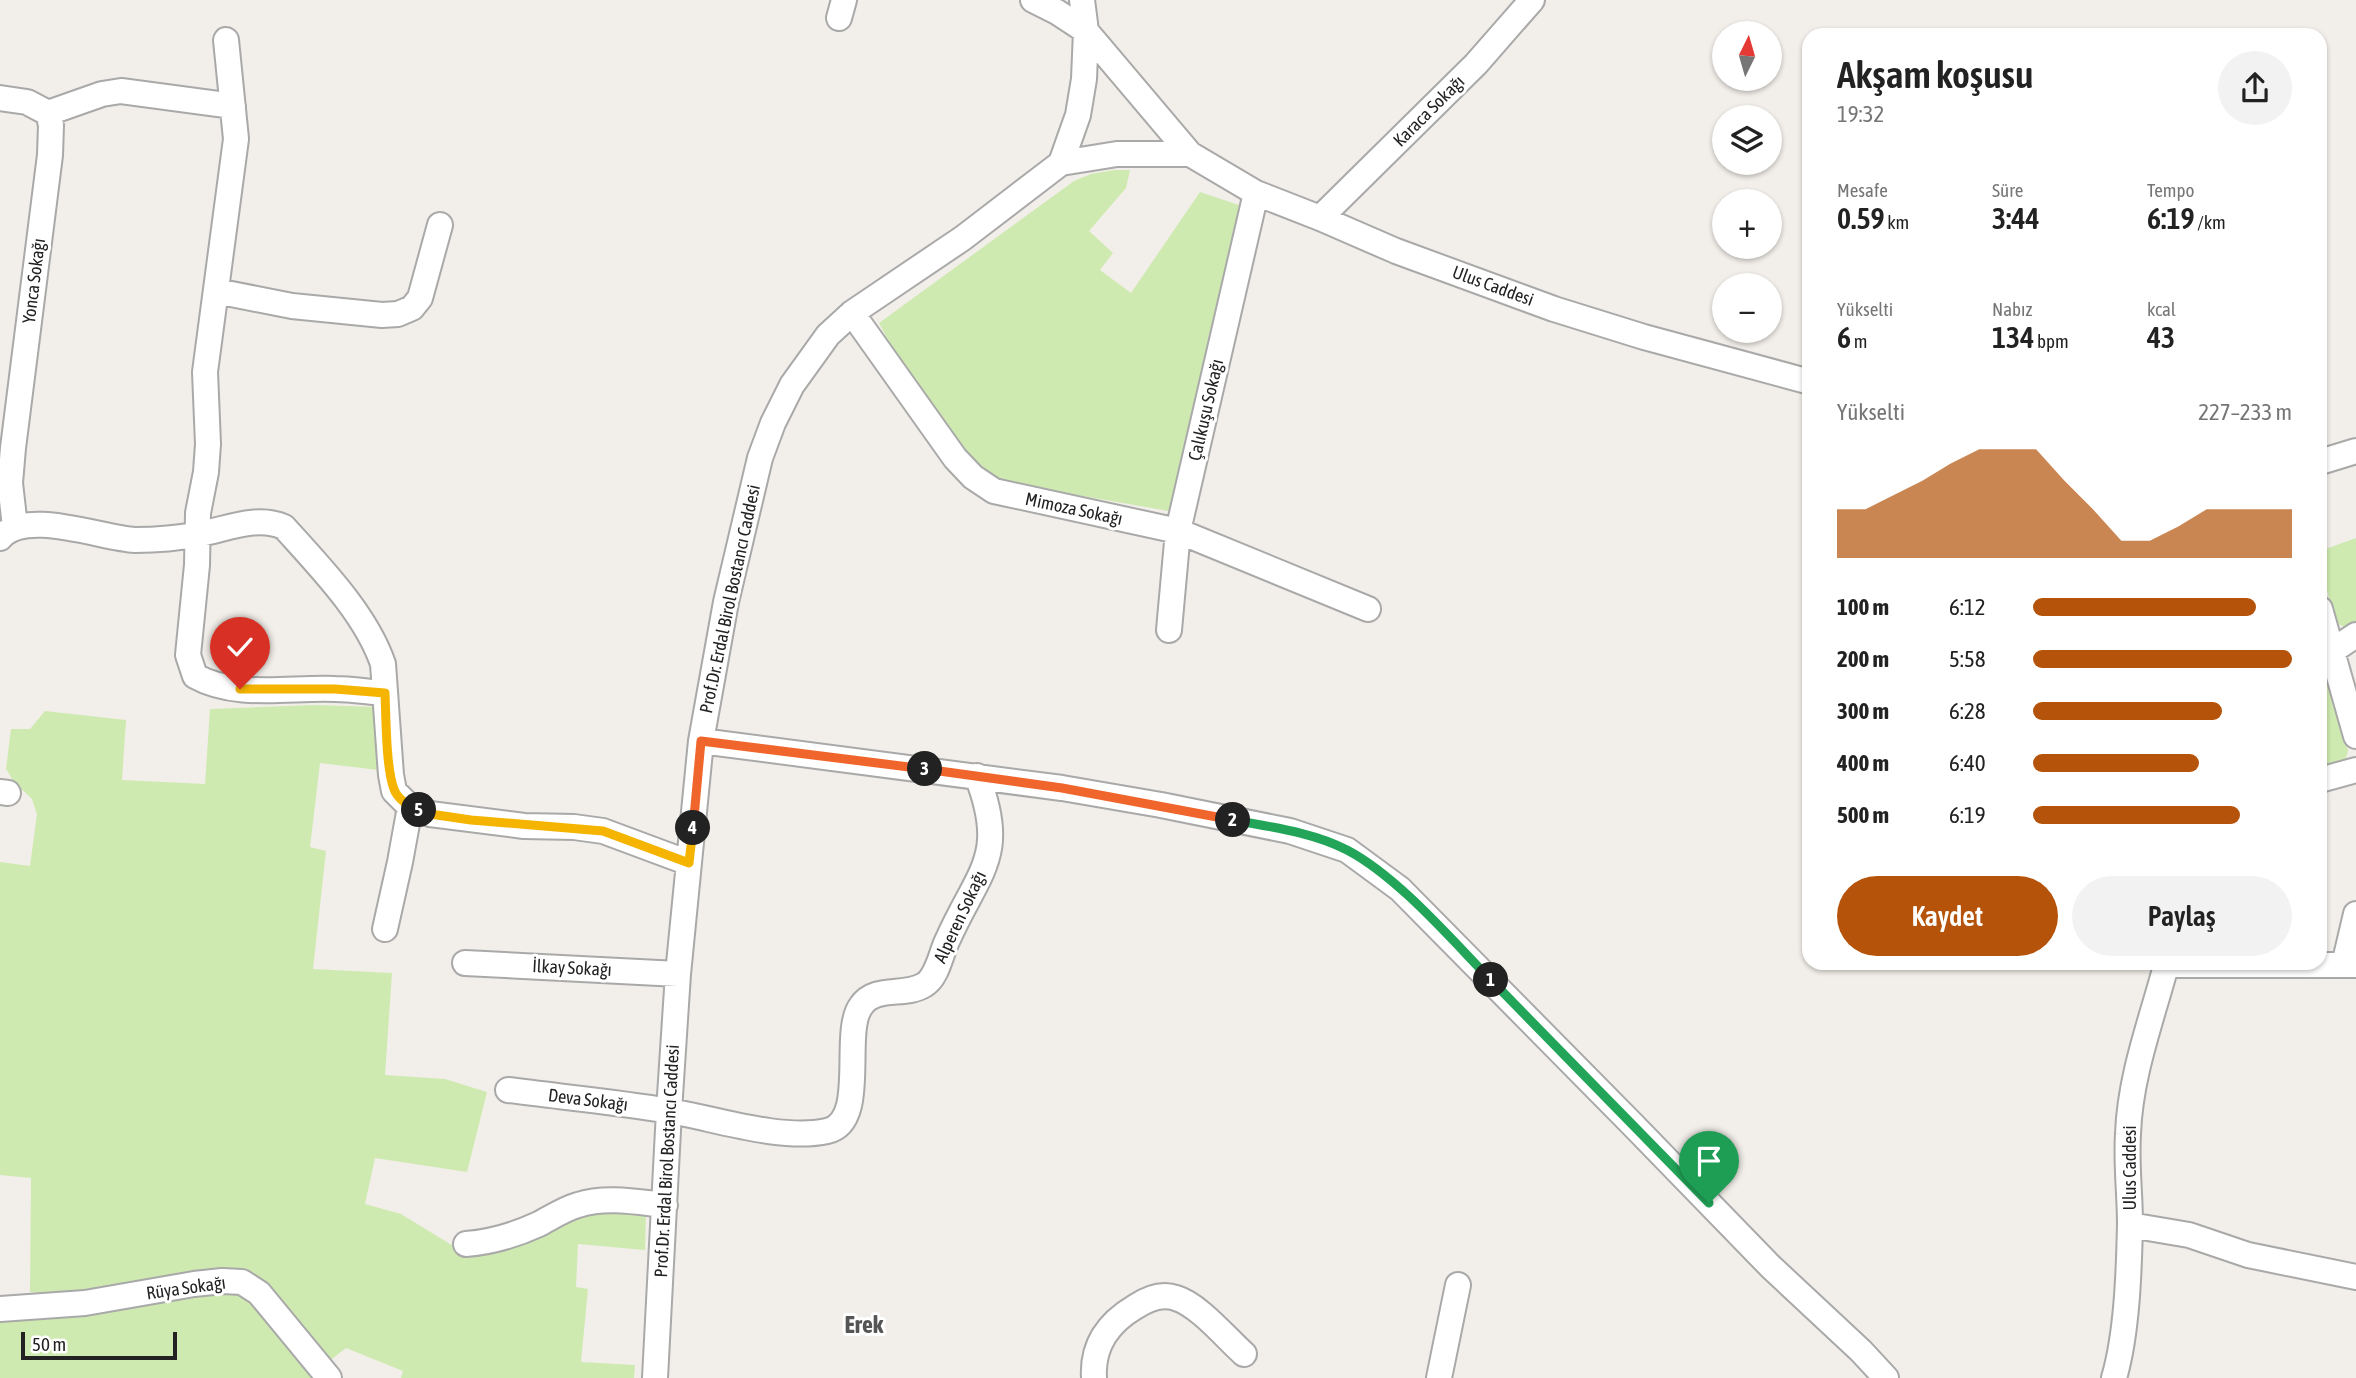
<!DOCTYPE html>
<html lang="tr">
<meta charset="utf-8">
<style>
:root{--surface:#fff;--page:#f2f2f2;--text:#222;--muted:#767676;--accent:#b45309}
body{margin:0;font-family:"Asap Condensed",sans-serif;background:var(--page);color:var(--text);height:100vh;display:flex;flex-direction:column;font-size:26px;white-space:nowrap}
*{box-sizing:border-box;margin:0}
p{font-size:23px;color:var(--muted)}
.icon{flex:none;width:38px;height:38px;fill:none;stroke:currentColor;stroke-width:2;stroke-linecap:round;stroke-linejoin:round}
.map{position:relative;flex:1;overflow:hidden}
.drawer{position:absolute;left:1802px;top:28px;width:525px;height:942px;display:flex;flex-direction:column;background:var(--surface);border-radius:21px;box-shadow:0 2px 5px #0004}
.drawer>*{flex:none}
.needle{width:46px;rotate:5deg}
.buttons{position:absolute;left:1712px;top:21px;display:grid;gap:14px}
.buttons a{display:grid;place-items:center;width:70px;height:70px;border-radius:50%;background:var(--surface);box-shadow:0 2px 5px #0004;font-size:35px}
.scale{position:absolute;left:21px;bottom:18px;width:156px;box-sizing:border-box;padding-left:7px;border:4px solid #222;border-top:0;font-size:19px;line-height:24px;white-space:nowrap;color:#222;-webkit-text-stroke:5px #fff;paint-order:stroke}
.pin{position:absolute;display:grid;place-items:center;width:60px;height:60px;color:#fff;margin:-72px -30px;border-radius:50% 50% 50% 0;rotate:-45deg;box-shadow:0 0 7px #0007}
.pin .icon{rotate:45deg}
.km{position:absolute;width:35px;height:35px;margin:-18px;border-radius:50%;background:#222;color:#fff;font-size:19px;line-height:35px;text-align:center}
.round{display:grid;place-items:center;flex:none;width:74px;height:74px;border-radius:37px;background:var(--page)}
.summary{display:flex;align-items:center;justify-content:space-between;height:119px;padding:0 35px}
h1{font-size:38px;font-weight:600;line-height:52px}
.metrics{display:grid;grid-template-columns:repeat(3,1fr);gap:10px;height:119px;padding:7px 35px}
.metrics div{display:grid;align-content:center}
.metrics b{font-size:30px;font-weight:600}
.metrics small{font-size:19px;font-weight:400}
.metrics p{font-size:19px}
.chart{height:196px;padding:14px 35px}
.chart p{display:flex;justify-content:space-between}
.chart svg{width:100%;height:126px;margin-top:7px;fill:var(--accent);opacity:.7}
.primary-button{display:flex;gap:14px;margin-top:auto;padding:14px 35px}
.primary-button a{flex:1;height:80px;border-radius:42px;background:var(--accent);color:#fff;font-size:28px;font-weight:600;line-height:80px;text-align:center}
.primary-button a+a{background:var(--page);color:var(--text)}
ul{padding:0 35px;list-style:none;font-size:23px}
li{display:grid;grid-template-columns:112px 84px 1fr;align-items:center;height:52px}
li i{height:18px;border-radius:9px;background:var(--accent)}
.map>svg:first-child{display:block}
.grass{fill:#cfeab0}
.lines{fill:none;stroke-linecap:round;stroke-linejoin:round}
.minor-casing{stroke:#a9a9a9;stroke-width:28}
.minor{stroke:#fff;stroke-width:24}
.split-1-casing{stroke:#fff;stroke-width:14}
.split-2-casing{stroke:#fff;stroke-width:14}
.split-3-casing{stroke:#fff;stroke-width:14}
.split-4-casing{stroke:#fff;stroke-width:14}
.split-5-casing{stroke:#fff;stroke-width:14}
.split-6-casing{stroke:#fff;stroke-width:14}
.split-1{stroke:#22a559;stroke-width:9}
.split-2{stroke:#22a559;stroke-width:9}
.split-3{stroke:#f0652b;stroke-width:9}
.split-4{stroke:#f0652b;stroke-width:9}
.split-5{stroke:#f5b400;stroke-width:9}
.split-6{stroke:#f5b400;stroke-width:9}
.labels{text-anchor:middle;stroke-width:6;stroke-linejoin:round;paint-order:stroke}
.street-label{font-size:18px;fill:#222;stroke:#fff}
.district-label{font-size:24px;font-weight:bold;fill:#555;stroke:#fff}
</style>
<div class="map">
<svg width="2356" height="1378" viewBox="0 0 2356 1378">
<rect width="100%" height="100%" fill="#f2eee9"/>
<!-- grass -->
<path class="grass" d="M 1114,170 L 1130,170 L 1126,188 L 1089,231 L 1113,253 L 1100,270 L 1131,293 L 1200,192 L 1242,206 L 1174,512 L 1009,483 L 989,476 L 958,444 L 896,355 L 879,323 L 1074,181 L 1091,174 Z
M 2356,538 L 2356,621 L 2345,627 L 2336,623 L 2321,569 L 2320,551 Z
M 2320,647 L 2347,738 L 2348,752 L 2345,760 L 2320,770 Z
M 314,705 L 377,707 L 378,770 L 320,763 L 310,847 L 326,851 L 313,969 L 392,973 L 385,1075 L 445,1079 L 487,1092 L 467,1172 L 375,1158 L 365,1204 L 401,1214 L 450,1244 L 469,1251 L 596,1211 L 646,1212 L 645,1250 L 578,1244 L 576,1287 L 588,1289 L 581,1362 L 635,1365 L 634,1378 L 401,1378 L 403,1371 L 346,1348 L 328,1362 L 272,1289 L 251,1274 L 59,1294 L 30,1292 L 31,1178 L 0,1175 L 0,862 L 30,866 L 37,814 L 32,799 L 14,782 L 6,769 L 11,729 L 30,729 L 45,711 L 126,720 L 122,780 L 205,784 L 210,709 Z
M 232,1290 L 254,1303 L 318,1378 L 0,1378 L 0,1320 L 124,1309 L 201,1293 Z"/>
<g class="lines">
<!-- minor casing -->
<g class="minor-casing">
<path id="minor" d="M 1033,0 L 1057,12 L 1086,31 L 1190,154 L 1117,154 L 1061,163
M 839,18 L 844,0
M 226,40 L 236,139 L 205,372 L 208,444 L 206,472 L 198,513 L 197,565 L 188,655 L 195,676 C 236,699 290,687 335,689 C 352,689 368,692 385,693
M 0,98 L 27,102 L 48,113 L 51,125 L 50,155 L 13,448 L 10,483 L 15,527
M 48,113 L 102,94 L 121,91 L 233,106
M 1190,154 L 1256,193 L 1320,218 L 1396,251 L 1554,309 L 1644,337 L 1810,382
M 1320,218 L 1476,64 L 1532,0
M 216,291 L 292,306 L 382,315 L 398,314 L 412,308 L 420,298 L 440,225
M 852,313 L 955,458 L 973,477 L 994,491 L 1178,531 L 1368,609
M 2320,462 L 2356,451
M 0,538 C 25,508 101,538 135,540 C 156,540 179,538 200,534 C 227,529 257,515 284,527 C 320,567 366,614 383,664 L 391,775 L 394,791 L 410,807 L 430,814 L 524,826 L 574,827 L 603,831 L 689,863
M 2320,609 L 2356,736
M 1169,630 L 1178,531 L 1256,193
M 2332,651 L 2356,635
M 701,741 L 1062,788 L 1161,805 L 1290,831 L 1347,850 L 1400,889 L 1634,1126 L 1771,1267 L 1861,1351 L 1886,1378
M 2320,780 L 2356,770
M 0,792 L 8,793
M 385,929 L 400,862 L 410,807
M 465,963 L 678,974
M 2166,965 L 2356,965
M 2344,965 L 2356,914
M 508,1090 C 562,1097 617,1102 670,1111 C 716,1119 782,1141 827,1131 C 869,1122 841,1033 861,1006 C 875,985 905,997 924,985 C 938,977 941,952 948,939 C 979,870 1008,856 977,776
M 2130,1225 L 2189,1235 L 2248,1255 L 2356,1277
M 466,1244 C 492,1242 515,1235 539,1224 C 552,1217 564,1209 578,1205 C 606,1196 637,1202 665,1205
M 0,1309 L 85,1303 L 194,1284 L 222,1281 L 242,1282 L 259,1293 L 329,1378
M 655,1378 L 669,1111 L 678,974 L 701,741 L 726,602 L 760,458 L 773,423 L 792,385 L 828,335 L 852,313 L 963,238 L 1061,163 L 1078,115 L 1084,79 L 1086,31 L 1082,0
M 1094,1378 C 1092,1346 1108,1323 1135,1307 C 1147,1299 1162,1293 1176,1298 C 1199,1305 1226,1338 1244,1354
M 1439,1378 L 1458,1285
M 2114,1378 C 2127,1334 2129,1271 2130,1224 C 2130,1194 2126,1164 2128,1134 C 2130,1075 2152,1019 2167,962"/>
</g>
<!-- minor -->
<use href="#minor" class="minor"/>
</g>
<g class="lines">
<!-- split-1 casing -->
<g class="split-1-casing">
<path id="split-1" d="M 1491,980 L 1709,1203"/>
</g>
<!-- split-2 casing -->
<g class="split-2-casing">
<path id="split-2" d="M 1233,820 C 1270,827 1313,832 1347,850 C 1397,876 1451,939 1491,980"/>
</g>
<!-- split-3 casing -->
<g class="split-3-casing">
<path id="split-3" d="M 925,769 L 1062,788 L 1233,820"/>
</g>
<!-- split-4 casing -->
<g class="split-4-casing">
<path id="split-4" d="M 693,828 L 701,741 L 925,769"/>
</g>
<!-- split-5 casing -->
<g class="split-5-casing">
<path id="split-5" d="M 419,810 L 430,814 L 471,820 L 603,831 L 689,863 L 693,828"/>
</g>
<!-- split-6 casing -->
<g class="split-6-casing">
<path id="split-6" d="M 240,689 L 335,689 L 385,693 C 386,717 386,769 394,789 C 397,799 410,807 419,810"/>
</g>
<!-- split-1 -->
<use href="#split-1" class="split-1"/>
<!-- split-2 -->
<use href="#split-2" class="split-2"/>
<!-- split-3 -->
<use href="#split-3" class="split-3"/>
<!-- split-4 -->
<use href="#split-4" class="split-4"/>
<!-- split-5 -->
<use href="#split-5" class="split-5"/>
<!-- split-6 -->
<use href="#split-6" class="split-6"/>
</g>
<g class="labels">
<!-- street labels -->
<g class="street-label">
<text transform="translate(1429 111) rotate(-45)" y="6">Karaca Sokağı</text>
<text transform="translate(34 281) rotate(-83)" y="6">Yonca Sokağı</text>
<text transform="translate(1493 286) rotate(20)" y="6">Ulus Caddesi</text>
<text transform="translate(1206 410) rotate(-77)" y="6">Çalıkuşu Sokağı</text>
<text transform="translate(1074 509) rotate(12)" y="6">Mimoza Sokağı</text>
<text transform="translate(730 599) rotate(-78)" y="6">Prof.Dr. Erdal Birol Bostancı Caddesi</text>
<text transform="translate(960 917) rotate(-65)" y="6">Alperen Sokağı</text>
<text transform="translate(572 968) rotate(3)" y="6">İlkay Sokağı</text>
<text transform="translate(588 1100) rotate(7)" y="6">Deva Sokağı</text>
<text transform="translate(667 1161) rotate(-87)" y="6">Prof.Dr. Erdal Birol Bostancı Caddesi</text>
<text transform="translate(2130 1168) rotate(-90)" y="6">Ulus Caddesi</text>
<text transform="translate(186 1288) rotate(-8)" y="6">Rüya Sokağı</text>
</g>
<!-- district labels -->
<g class="district-label">
<text x="864" y="1333">Erek</text>
</g>
</g>
</svg>
<div class="buttons">
<a><svg class="needle" viewBox="-14 -14 28 28"><path d="M0-13l5 13h-10z" fill="#e53935"/><path d="M0 13l5-13h-10z" fill="#767676"/></svg></a>
<a><svg class="icon" aria-label="layers" viewBox="0 0 24 24"><path d="M12 4l9 5-9 5-9-5zM3 14l9 5 9-5"/></svg></a>
<a>+</a>
<a>−</a>
</div>
<div class="scale">50 m</div>
<div class="pin" style="left:1709px;top:1203px;background:#1e9e55"><svg class="icon" aria-label="arrive" viewBox="0 0 24 24"><path d="M6 21V4h12l-3 4 3 4H6"/></svg></div>
<div class="pin" style="left:240px;top:689px;background:#d93025"><svg class="icon" aria-label="check" viewBox="0 0 24 24"><path d="M5 12l5 5 9-10"/></svg></div>
<b class="km" style="left:1491px;top:980px">1</b>
<b class="km" style="left:1233px;top:820px">2</b>
<b class="km" style="left:925px;top:769px">3</b>
<b class="km" style="left:693px;top:828px">4</b>
<b class="km" style="left:419px;top:810px">5</b>
<section class="drawer">
<div class="summary"><div><h1>Akşam koşusu</h1><p>19:32</p></div><a class="round"><svg class="icon" aria-label="share" viewBox="0 0 24 24"><path d="M12 15V3M7 8l5-5 5 5M5 13v7h14v-7"/></svg></a></div>
<div class="metrics">
<div><p>Mesafe</p><b>0.59<small> km</small></b></div>
<div><p>Süre</p><b>3:44</b></div>
<div><p>Tempo</p><b>6:19<small> /km</small></b></div>
</div>
<div class="metrics">
<div><p>Yükselti</p><b>6<small> m</small></b></div>
<div><p>Nabız</p><b>134<small> bpm</small></b></div>
<div><p>kcal</p><b>43</b></div>
</div>
<div class="chart"><p><span>Yükselti</span>227–233 m</p>
<svg viewBox="0 0 160 44" preserveAspectRatio="none"><path d="M0 44V27L10 27L20 22L30 17L40 11L50 6L60 6L70 6L80 17L90 27L100 38L110 38L120 33L130 27L140 27L150 27L160 27V44z"/></svg>
</div>
<ul>
<li><b>100 m</b>6:12<i style="width:86%"></i></li>
<li><b>200 m</b>5:58<i style="width:100%"></i></li>
<li><b>300 m</b>6:28<i style="width:73%"></i></li>
<li><b>400 m</b>6:40<i style="width:64%"></i></li>
<li><b>500 m</b>6:19<i style="width:80%"></i></li>
</ul>
<div class="primary-button"><a>Kaydet</a><a>Paylaş</a></div>
</section>
</div>
